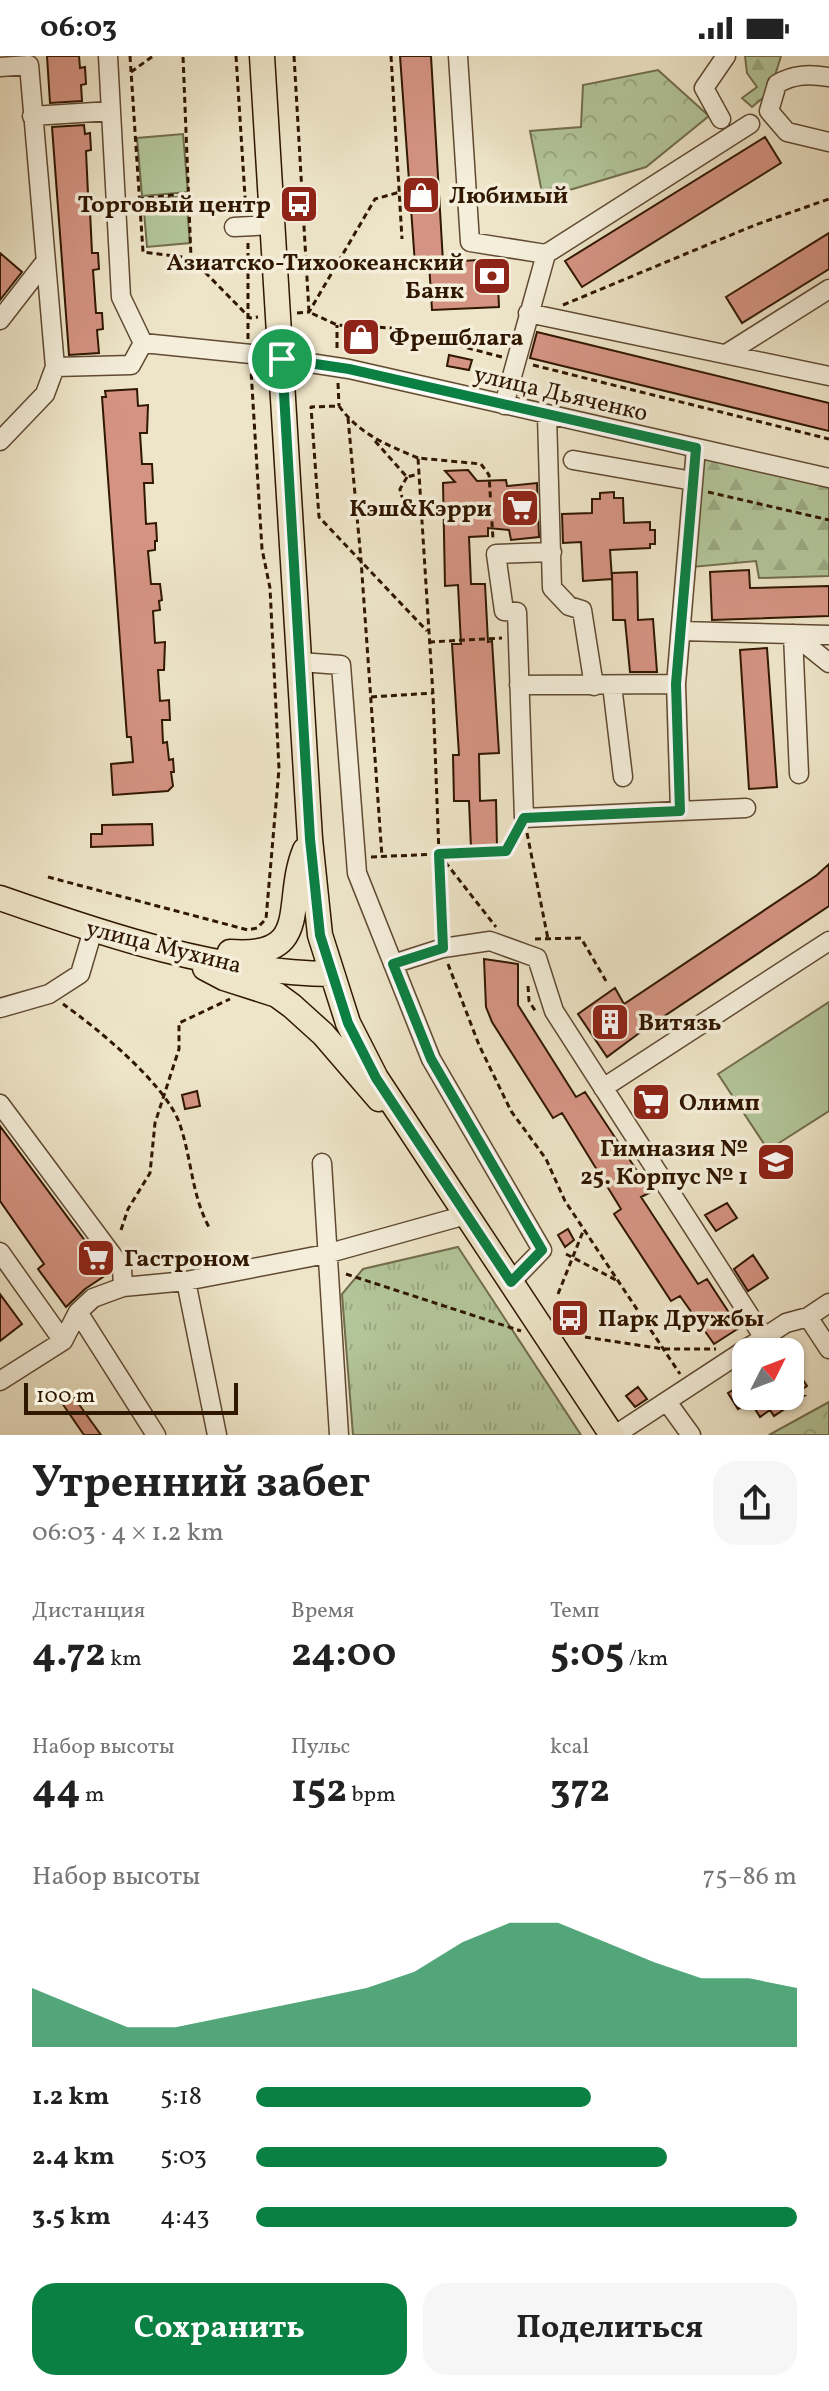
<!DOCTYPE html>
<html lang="ru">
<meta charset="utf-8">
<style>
:root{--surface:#fff;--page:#f6f6f6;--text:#222;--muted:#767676;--accent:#0b8043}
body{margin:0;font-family:Vollkorn,serif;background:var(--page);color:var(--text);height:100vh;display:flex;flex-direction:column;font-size:30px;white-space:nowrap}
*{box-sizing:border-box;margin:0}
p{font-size:26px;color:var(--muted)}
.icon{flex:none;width:44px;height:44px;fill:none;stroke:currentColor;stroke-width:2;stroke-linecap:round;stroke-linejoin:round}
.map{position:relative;height:1379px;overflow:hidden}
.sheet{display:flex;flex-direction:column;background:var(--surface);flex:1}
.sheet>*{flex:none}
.needle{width:52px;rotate:48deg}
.fabs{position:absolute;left:732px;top:1282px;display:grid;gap:16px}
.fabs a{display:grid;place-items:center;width:72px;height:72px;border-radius:16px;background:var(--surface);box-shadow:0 2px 6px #0004;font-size:40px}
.scale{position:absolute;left:24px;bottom:20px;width:214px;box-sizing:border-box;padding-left:8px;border:4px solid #301700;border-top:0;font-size:22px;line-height:28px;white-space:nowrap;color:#301700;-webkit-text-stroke:6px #f4eedb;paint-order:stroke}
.pin{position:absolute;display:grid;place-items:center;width:68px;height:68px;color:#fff;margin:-34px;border:4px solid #fff;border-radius:50%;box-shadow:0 2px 8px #0007}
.round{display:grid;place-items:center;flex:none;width:84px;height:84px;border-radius:24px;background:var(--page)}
.headline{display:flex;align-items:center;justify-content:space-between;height:136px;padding:0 32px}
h1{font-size:44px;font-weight:700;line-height:60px}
.stats{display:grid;grid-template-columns:repeat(3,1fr);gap:12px;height:136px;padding:8px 32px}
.stats div{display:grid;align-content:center}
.stats b{font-size:40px;font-weight:700}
.stats small{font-size:22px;font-weight:400}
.stats p{font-size:22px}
.chart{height:224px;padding:16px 32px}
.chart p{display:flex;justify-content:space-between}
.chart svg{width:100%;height:144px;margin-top:8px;fill:var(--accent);opacity:.7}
.action{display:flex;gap:16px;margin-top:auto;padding:16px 32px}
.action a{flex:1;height:92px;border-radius:24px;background:var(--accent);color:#fff;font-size:32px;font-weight:700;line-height:92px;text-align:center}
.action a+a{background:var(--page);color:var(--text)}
ul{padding:0 32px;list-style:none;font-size:26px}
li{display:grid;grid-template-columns:128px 96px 1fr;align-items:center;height:60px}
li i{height:20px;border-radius:10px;background:var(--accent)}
.status{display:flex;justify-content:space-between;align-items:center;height:56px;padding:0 40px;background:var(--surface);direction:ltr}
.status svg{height:22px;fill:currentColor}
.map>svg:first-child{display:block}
.grass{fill:url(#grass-tufts);stroke:#726e4d;stroke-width:2}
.forest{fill:url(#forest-firs);stroke:#726e4d;stroke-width:2}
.park{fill:url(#park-crowns);stroke:#726e4d;stroke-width:2}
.garden{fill:#b3c69a;stroke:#726e4d;stroke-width:2}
.building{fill:#d59483;stroke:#301700;stroke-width:2}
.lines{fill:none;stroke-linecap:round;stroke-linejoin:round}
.minor-casing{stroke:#604a32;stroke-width:21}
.major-casing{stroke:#301700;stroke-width:27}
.path{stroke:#301700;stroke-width:3;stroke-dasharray:6 4;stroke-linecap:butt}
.minor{stroke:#f4eedb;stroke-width:18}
.major{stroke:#eee5c8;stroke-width:24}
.route-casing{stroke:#fff;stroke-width:16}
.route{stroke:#0b8043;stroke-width:10}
.labels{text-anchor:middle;stroke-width:7;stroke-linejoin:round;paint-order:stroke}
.poi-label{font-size:24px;font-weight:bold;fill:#301700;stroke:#f4eedb;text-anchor:start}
.street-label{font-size:24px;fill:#301700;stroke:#f4eedb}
</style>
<div class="status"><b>06:03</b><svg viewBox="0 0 49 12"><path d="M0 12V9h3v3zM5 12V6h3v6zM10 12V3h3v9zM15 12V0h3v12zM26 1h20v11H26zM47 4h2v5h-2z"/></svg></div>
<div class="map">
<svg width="829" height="1379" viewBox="0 0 829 1379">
<defs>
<pattern id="grass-tufts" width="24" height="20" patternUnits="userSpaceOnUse" patternTransform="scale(2)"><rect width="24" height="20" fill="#b3c69a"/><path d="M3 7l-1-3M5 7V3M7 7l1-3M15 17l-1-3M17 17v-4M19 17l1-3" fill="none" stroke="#9aa983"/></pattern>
<pattern id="forest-firs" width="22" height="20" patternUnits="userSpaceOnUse" patternTransform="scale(2)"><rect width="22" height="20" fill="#b3c69a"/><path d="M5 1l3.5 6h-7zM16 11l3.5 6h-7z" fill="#9aa983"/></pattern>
<pattern id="park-crowns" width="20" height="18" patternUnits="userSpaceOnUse" patternTransform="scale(2)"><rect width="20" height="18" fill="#b3c69a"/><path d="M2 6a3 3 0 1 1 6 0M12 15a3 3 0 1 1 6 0" fill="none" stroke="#9aa983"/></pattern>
</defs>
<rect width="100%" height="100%" fill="#eee5c8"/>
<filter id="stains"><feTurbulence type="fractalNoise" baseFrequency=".0025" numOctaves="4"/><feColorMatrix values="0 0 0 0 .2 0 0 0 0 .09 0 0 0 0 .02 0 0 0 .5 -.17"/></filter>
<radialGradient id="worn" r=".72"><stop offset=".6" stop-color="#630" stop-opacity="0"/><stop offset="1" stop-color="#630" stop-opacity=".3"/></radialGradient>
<!-- grass -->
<path class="grass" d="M 458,1191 L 581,1379 L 353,1379 L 342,1238 L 363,1213 Z"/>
<!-- forest -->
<path class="forest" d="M 745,0 L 781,0 L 770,36 L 752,51 L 742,42 L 757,31 L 747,17 Z
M 696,392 L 829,422 L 829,520 L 759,522 L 756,505 L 692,511 Z"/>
<!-- park -->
<path class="park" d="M 658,14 L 709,60 L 646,111 L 543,142 L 530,75 L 581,71 L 583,29 Z
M 829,1346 L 829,1379 L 769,1379 Z"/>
<!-- garden -->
<path class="garden" d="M 183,78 L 188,136 L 142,140 L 137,82 Z
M 186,140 L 190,187 L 147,191 L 143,144 Z
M 829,946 L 829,1055 L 768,1094 L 718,1018 Z"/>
<!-- building -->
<path class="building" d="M 47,0 L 79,0 L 80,12 L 85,11 L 86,28 L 81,29 L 82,45 L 50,47 Z
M 400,0 L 431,0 L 443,206 L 497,203 L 499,251 L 432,254 L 429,207 L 415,208 Z
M 84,69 L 85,78 L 90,77 L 91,94 L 86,95 L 88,138 L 94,138 L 95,154 L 90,155 L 92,197 L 98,197 L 99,213 L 93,214 L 96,257 L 102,257 L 103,273 L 97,274 L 99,297 L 69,299 L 52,71 Z
M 765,81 L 781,107 L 582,231 L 565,205 Z
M 829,177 L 829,213 L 742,267 L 726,241 Z
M 0,197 L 22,216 L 0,244 Z
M 537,276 L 829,347 L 829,375 L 530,302 Z
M 449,299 L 472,304 L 469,314 L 447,310 Z
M 137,333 L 138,350 L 148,349 L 147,377 L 140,377 L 142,408 L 152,408 L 153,427 L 144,427 L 146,468 L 156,467 L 157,485 L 155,485 L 155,494 L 148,495 L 151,528 L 160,528 L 162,544 L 159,545 L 160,554 L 153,555 L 155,587 L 165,586 L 164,614 L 158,614 L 160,645 L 169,644 L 170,664 L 162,664 L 163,687 L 167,686 L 169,704 L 173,703 L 174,716 L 171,716 L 173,730 L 168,735 L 113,739 L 111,708 L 133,706 L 131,681 L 127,681 L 102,341 L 106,341 L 105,335 Z
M 468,414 L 477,425 L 506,424 L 507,430 L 537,427 L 539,481 L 511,484 L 509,474 L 488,472 L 488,480 L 469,481 L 471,528 L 485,528 L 488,586 L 492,585 L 499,697 L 479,698 L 480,745 L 496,744 L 497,791 L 471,792 L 469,745 L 454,745 L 453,699 L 459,699 L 452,588 L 461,588 L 458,529 L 445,530 L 443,427 L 455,426 L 445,415 Z
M 614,436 L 614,442 L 623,442 L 624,467 L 650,466 L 650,474 L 655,474 L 655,488 L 650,488 L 650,492 L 610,494 L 612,523 L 583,525 L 581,486 L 563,487 L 562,458 L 592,457 L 592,443 L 600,443 L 600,437 Z
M 749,514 L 750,532 L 829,530 L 829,560 L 712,564 L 710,516 Z
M 637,516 L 638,564 L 653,563 L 657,616 L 630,616 L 625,564 L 613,564 L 612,517 Z
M 767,592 L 777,731 L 749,733 L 740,594 Z
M 152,768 L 153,789 L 91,791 L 91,778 L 102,778 L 102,769 Z
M 829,808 L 829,850 L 642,975 L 607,1001 L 578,958 L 615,932 L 624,948 L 817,819 Z
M 484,903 L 518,908 L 518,949 L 576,1041 L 585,1036 L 651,1136 L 641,1141 L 698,1228 L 707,1223 L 739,1272 L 714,1288 L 680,1240 L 671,1245 L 614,1158 L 621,1153 L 562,1057 L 553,1062 L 492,966 L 486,951 Z
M 652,1034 L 663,1049 L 649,1058 L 639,1043 Z
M 197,1035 L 200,1050 L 185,1053 L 182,1039 Z
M 0,1070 L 109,1217 L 85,1233 L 66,1251 L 38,1213 L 44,1208 L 0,1145 Z
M 727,1147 L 737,1162 L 716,1175 L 705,1159 Z
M 568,1173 L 574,1184 L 565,1191 L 558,1179 Z
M 753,1199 L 768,1222 L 748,1235 L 734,1213 Z
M 0,1238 L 22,1268 L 0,1285 Z
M 790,1304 L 807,1330 L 792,1340 L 804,1340 L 774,1360 L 770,1354 L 760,1361 L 747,1340 L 790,1340 Z
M 746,1326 L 746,1348 L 738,1353 L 728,1337 Z
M 638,1331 L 647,1343 L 635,1351 L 626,1340 Z
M 73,1340 L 101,1379 L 84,1379 L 62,1347 Z"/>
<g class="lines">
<!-- minor casing -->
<g class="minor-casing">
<path id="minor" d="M 108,0 L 121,241 L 143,287 L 251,298 L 349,313 L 829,422
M 458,0 L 470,186 L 546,198
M 0,11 L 29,9 L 55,311 L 131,309 L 143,287
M 829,21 C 809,18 794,18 777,28 L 769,55 L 787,76 L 829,86
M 32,60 L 111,55
M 721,63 L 704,32 L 726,0
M 234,171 L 273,169
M 528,257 L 829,320
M 0,264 L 45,206
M 726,298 L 829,233
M 504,349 L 546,198 L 750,68
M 547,360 L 552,532 L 569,550 L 582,554 L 594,630
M 0,385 L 45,338 L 55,311
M 573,404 L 693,425
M 552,496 L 496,498 L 504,555 L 517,556 L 524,762 L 746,752
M 681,575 L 829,579
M 793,578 L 799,718
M 793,578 L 829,607
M 300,606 L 341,609 L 357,817 L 431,1003 L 542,1194 L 511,1226
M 676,628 L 680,755
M 519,629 L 676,628 L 696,392
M 612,629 L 623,721
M 393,908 L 443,892 L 490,885 L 537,902 L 554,955 L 764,1282
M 0,952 L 49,938 L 80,918 L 93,874
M 603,1032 L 829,885
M 0,1048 L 122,1212 L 123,1231
M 322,1107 L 339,1379
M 0,1196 L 63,1285
M 186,1225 L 217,1379
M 78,1256 L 156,1379
M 808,1261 L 829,1293
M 0,1325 L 63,1285 L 78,1256 L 93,1242 L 123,1231 L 186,1225 L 326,1198 L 466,1159
M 670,1343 L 670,1350 L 691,1379
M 615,1379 L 786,1267 L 808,1261 L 829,1247"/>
</g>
<!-- major casing -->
<g class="major-casing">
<path id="major" d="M 262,0 L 310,783 L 320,879 L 348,967 L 376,1022 L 612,1379
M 0,842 C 106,879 218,917 331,918
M 230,896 C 314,902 283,847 305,794
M 205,912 L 224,922 L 277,939 L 292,950 L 323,978 L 379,1043"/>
</g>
<!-- path -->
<path class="path" d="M 130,0 L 143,196 L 191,202 L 183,0
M 236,0 L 246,156
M 294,0 L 309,256 L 337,269 L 391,272 L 502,301
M 391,0 L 402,183
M 131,16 L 153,0
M 138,143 L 190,137
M 248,187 L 248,284
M 191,202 L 250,262 L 258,261
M 563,249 L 755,169 L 829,143
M 297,257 L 309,256 L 375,143 L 400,136
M 337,292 L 337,269
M 533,309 L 829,383
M 338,327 L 339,350
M 348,362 L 361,504 L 382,801
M 375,385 L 407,421 L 418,418
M 418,402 C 387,389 359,378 339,350 L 311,351 L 319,461 L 427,575
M 407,421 L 400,433 C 401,444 408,451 419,451
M 708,436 L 829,464
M 429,586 L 502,582
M 371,641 L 433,637
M 527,777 L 548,883
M 439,798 L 496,871
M 371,801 L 506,795 L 516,776
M 48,821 L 248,874 L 257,872 L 266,863 L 279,713 L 270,532 L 262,493 L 251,314
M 442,878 L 433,639 L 418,402 L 481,408 L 489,419 L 493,483
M 535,883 L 581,882 L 606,925
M 448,908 L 479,989 L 511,1055 L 546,1103 L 565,1145 L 680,1318
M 528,930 L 529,945 L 536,956
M 63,948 C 97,972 164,1027 179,1066 C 192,1102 191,1139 210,1173
M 121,1174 L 128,1153 L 150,1117 L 155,1067 L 179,993 L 179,967 L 230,943
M 566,1198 L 616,1224
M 346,1218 L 521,1275
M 558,1238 L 584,1173
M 585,1281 L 664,1293 L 716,1293"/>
<!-- minor -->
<use href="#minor" class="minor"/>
<!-- major -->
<use href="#major" class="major"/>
</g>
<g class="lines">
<!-- route casing -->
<g class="route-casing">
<path id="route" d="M 282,303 L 349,313 L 696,392 L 676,628 L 680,755 L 524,762 L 506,795 L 439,798 L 443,892 L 393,908 L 431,1003 L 542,1194 L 511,1226 L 376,1022 L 348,967 L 320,879 L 310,783 Z"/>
</g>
<!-- route -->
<use href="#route" class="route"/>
</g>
<!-- icons -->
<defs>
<g id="shop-square" transform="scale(2)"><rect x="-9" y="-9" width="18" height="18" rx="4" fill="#8f2418" stroke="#f4eedb"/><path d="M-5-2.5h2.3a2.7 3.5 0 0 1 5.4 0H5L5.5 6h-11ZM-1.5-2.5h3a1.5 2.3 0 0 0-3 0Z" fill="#fff"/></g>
<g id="bus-square" transform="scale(2)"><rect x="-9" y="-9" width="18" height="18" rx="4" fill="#8f2418" stroke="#f4eedb"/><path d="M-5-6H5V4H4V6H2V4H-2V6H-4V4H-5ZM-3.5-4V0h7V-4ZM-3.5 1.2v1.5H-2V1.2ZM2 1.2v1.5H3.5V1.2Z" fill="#fff"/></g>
<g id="bank-square" transform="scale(2)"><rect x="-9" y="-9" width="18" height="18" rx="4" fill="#8f2418" stroke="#f4eedb"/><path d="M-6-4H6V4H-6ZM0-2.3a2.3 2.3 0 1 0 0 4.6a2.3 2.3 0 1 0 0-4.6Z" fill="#fff"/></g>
<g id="supermarket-square" transform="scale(2)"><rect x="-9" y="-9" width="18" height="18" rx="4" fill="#8f2418" stroke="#f4eedb"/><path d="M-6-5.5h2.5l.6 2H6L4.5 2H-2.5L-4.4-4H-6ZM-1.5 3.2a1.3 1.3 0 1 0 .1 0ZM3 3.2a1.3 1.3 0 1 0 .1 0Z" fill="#fff"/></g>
<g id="building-square" transform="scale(2)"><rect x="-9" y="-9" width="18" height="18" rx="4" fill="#8f2418" stroke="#f4eedb"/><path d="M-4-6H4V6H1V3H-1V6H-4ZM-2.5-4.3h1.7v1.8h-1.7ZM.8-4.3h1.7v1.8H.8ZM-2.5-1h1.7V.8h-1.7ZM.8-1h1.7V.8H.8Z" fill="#fff"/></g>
<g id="school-square" transform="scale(2)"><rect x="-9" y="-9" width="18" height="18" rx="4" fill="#8f2418" stroke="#f4eedb"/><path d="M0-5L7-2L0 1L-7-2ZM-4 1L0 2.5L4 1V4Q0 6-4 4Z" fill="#fff"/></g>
</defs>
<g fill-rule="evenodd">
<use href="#shop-square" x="421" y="139"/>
<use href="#bus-square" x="299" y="148"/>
<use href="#bank-square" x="492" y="220"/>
<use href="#shop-square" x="361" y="281"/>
<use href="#supermarket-square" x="520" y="452"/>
<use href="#building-square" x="610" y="966"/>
<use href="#supermarket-square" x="651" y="1046"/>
<use href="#school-square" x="776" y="1106"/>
<use href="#supermarket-square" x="96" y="1202"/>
<use href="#bus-square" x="570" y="1262"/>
</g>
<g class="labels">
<!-- poi labels -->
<g class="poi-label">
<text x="449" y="147">Любимый</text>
<text x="271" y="156" text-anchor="end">Торговый центр</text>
<text x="464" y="214" text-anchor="end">Азиатско-Тихоокеанский<tspan x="464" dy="28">Банк</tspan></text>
<text x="389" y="289">Фрешблага</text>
<text x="492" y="460" text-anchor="end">Кэш&amp;Кэрри</text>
<text x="638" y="974">Витязь</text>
<text x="679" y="1054">Олимп</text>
<text x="748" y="1100" text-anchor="end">Гимназия №<tspan x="748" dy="28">25. Корпус № 1</tspan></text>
<text x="124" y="1210">Гастроном</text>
<text x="598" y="1270">Парк Дружбы</text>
</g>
<!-- street labels -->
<g class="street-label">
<text transform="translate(561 337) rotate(13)" y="8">улица Дьяченко</text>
<text transform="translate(164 890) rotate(14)" y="8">улица Мухина</text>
</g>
</g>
<rect width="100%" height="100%" filter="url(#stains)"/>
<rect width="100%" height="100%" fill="url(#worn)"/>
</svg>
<div class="fabs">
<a><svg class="needle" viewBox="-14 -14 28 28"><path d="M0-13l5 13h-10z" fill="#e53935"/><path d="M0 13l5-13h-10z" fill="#767676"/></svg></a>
</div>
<div class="scale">100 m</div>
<div class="pin" style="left:282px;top:303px;background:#1e9e55"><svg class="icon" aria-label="arrive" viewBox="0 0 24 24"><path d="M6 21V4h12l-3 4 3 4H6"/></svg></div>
</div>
<section class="sheet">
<div class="headline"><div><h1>Утренний забег</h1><p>06:03 · 4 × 1.2 km</p></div><a class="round"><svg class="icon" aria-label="share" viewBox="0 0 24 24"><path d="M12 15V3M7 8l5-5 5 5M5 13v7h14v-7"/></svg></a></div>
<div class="stats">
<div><p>Дистанция</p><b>4.72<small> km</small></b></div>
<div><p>Время</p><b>24:00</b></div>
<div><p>Темп</p><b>5:05<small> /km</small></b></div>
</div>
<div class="stats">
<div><p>Набор высоты</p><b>44<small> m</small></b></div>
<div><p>Пульс</p><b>152<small> bpm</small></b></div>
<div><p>kcal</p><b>372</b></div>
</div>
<div class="chart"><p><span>Набор высоты</span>75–86 m</p>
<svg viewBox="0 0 160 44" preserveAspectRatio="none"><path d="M0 44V26L10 32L20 38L30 38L40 35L50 32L60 29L70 26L80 21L90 12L100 6L110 6L120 12L130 18L140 23L150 23L160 26V44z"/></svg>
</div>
<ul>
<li><b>1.2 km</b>5:18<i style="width:62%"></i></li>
<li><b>2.4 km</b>5:03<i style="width:76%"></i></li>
<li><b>3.5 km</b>4:43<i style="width:100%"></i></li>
</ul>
<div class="action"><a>Сохранить</a><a>Поделиться</a></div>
</section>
